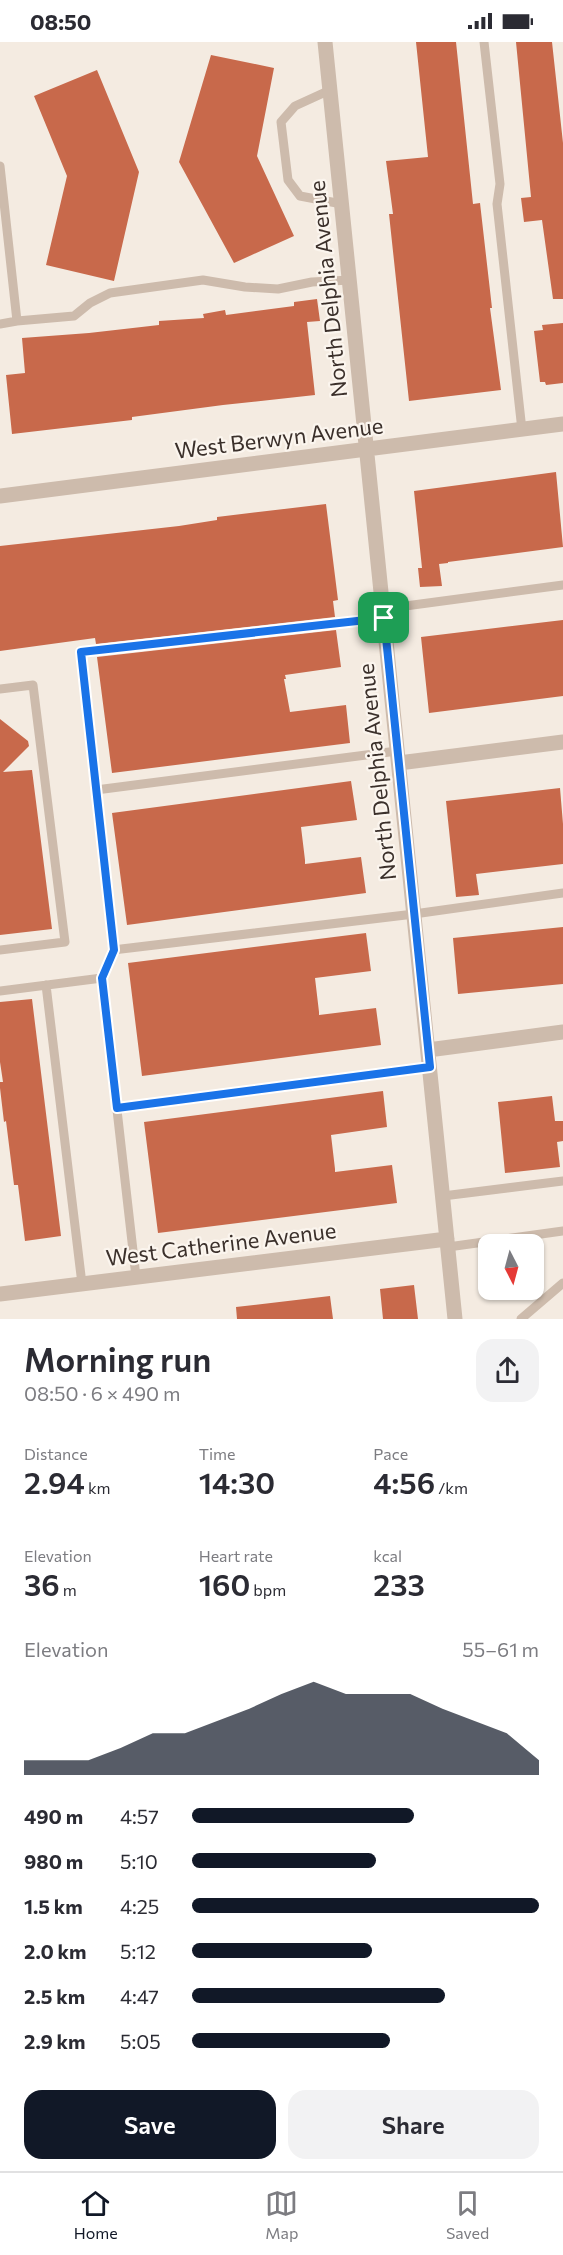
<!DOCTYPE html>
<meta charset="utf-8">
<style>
:root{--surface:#fff;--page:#f2f2f3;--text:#2b2b33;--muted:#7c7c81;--line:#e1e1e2;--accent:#111827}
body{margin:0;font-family:Commissioner,sans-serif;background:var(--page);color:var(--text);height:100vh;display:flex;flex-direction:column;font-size:22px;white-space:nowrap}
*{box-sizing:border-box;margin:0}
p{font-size:20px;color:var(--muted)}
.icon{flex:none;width:33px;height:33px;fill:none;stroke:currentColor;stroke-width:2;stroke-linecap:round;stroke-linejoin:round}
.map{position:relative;height:1277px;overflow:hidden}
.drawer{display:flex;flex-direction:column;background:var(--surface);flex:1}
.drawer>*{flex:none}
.needle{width:39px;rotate:174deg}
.tools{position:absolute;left:478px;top:1192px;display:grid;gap:12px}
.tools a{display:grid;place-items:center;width:66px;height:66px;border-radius:12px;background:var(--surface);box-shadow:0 2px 4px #0004;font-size:30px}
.pin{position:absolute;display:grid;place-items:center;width:51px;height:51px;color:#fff;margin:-26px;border-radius:12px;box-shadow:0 3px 9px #0006}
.round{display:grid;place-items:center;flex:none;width:63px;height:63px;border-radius:18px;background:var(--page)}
.head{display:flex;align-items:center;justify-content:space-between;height:102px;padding:0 24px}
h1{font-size:33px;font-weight:600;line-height:45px}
.stats{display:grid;grid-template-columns:repeat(3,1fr);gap:9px;height:102px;padding:6px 24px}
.stats div{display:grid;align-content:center}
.stats b{font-size:30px;font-weight:600}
.stats small{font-size:16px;font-weight:400}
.stats p{font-size:16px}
.chart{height:168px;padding:12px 24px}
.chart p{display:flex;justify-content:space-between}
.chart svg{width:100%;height:108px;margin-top:6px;fill:var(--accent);opacity:.7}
.primary-button{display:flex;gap:12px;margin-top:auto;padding:12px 24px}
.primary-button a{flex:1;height:69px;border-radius:18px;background:var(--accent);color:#fff;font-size:24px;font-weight:600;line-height:69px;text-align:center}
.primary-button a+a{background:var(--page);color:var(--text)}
ul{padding:0 24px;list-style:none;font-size:20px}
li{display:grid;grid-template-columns:96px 72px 1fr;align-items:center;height:45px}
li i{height:15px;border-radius:8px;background:var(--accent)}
.status{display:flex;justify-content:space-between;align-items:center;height:42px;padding:0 30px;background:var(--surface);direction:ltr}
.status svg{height:16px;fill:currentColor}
.dock{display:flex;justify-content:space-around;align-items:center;height:84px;border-top:2px solid var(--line);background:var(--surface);font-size:16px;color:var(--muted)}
.dock a{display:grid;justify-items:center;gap:3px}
.dock .on{color:var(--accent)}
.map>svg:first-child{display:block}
.building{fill:#c8694b}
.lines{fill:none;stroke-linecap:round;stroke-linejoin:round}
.lane{stroke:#cdbbac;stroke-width:9}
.street{stroke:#cdbbac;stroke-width:15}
.route-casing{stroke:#fff;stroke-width:12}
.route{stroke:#1a73e8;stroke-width:8}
.labels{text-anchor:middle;stroke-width:4.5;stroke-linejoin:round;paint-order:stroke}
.street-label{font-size:22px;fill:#3b302b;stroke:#fbf5ee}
</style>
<div class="status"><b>08:50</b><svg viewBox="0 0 49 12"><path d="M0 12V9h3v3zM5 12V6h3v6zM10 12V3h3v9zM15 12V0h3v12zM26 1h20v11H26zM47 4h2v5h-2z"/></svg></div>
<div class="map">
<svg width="563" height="1277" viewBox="0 0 563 1277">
<rect width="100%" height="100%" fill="#f4ebe1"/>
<!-- building -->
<path class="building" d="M 416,0 L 456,0 L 473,162 L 480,161 L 492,266 L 490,266 L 501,348 L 409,359 L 389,172 L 393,172 L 386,119 L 428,115 Z
M 516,0 L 552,0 L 563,101 L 563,257 L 553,257 L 542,178 L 524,180 L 521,156 L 531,155 Z
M 211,13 L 274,26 L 257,114 L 294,194 L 234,221 L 179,120 Z
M 97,28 L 139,130 L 114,239 L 46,223 L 67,134 L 34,54 Z
M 317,257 L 320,279 L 307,280 L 315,353 L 223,363 L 132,375 L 132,378 L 12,392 L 6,333 L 25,331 L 22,296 L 89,291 L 159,283 L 159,279 L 204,276 L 203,272 L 225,268 L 226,273 L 294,264 L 294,260 Z
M 563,281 L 563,341 L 546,343 L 545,340 L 540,340 L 534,289 L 543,288 L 542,283 Z
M 556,430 L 563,505 L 448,520 L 448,521 L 439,522 L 442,544 L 420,545 L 418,526 L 422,526 L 414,449 Z
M 326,462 L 338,558 L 333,559 L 335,575 L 96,602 L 95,596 L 0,609 L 0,504 L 179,484 L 217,478 L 217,475 Z
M 563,578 L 563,654 L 429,671 L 421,595 Z
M 336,588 L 341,625 L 285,633 L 286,637 L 284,637 L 290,670 L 346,663 L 350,701 L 112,731 L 97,615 Z
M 0,677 L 28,699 L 29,704 L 3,730 L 32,728 L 52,887 L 0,893 Z
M 351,739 L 357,778 L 301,785 L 305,818 L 305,822 L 361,815 L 366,851 L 127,883 L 112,771 Z
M 560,746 L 563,782 L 563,822 L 476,832 L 479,853 L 456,855 L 446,759 Z
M 563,885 L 563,942 L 458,952 L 453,896 Z
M 366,891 L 371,929 L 315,936 L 319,970 L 319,973 L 376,966 L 381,1003 L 142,1034 L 128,921 Z
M 32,957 L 61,1194 L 25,1199 L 18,1143 L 14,1143 L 6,1079 L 4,1080 L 0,1046 L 0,1040 L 3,1040 L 0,1020 L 0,960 Z
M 383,1049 L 387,1085 L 331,1093 L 335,1127 L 335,1130 L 392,1123 L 397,1161 L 158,1191 L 144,1080 Z
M 552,1054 L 555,1079 L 563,1079 L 563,1099 L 557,1100 L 560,1125 L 505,1131 L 498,1060 Z
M 414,1243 L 418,1277 L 383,1277 L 380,1247 Z
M 330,1254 L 333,1277 L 237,1277 L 236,1265 Z"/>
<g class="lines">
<!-- lane -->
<path class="lane" d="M 484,0 L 500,142 L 497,162 L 522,388
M 330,48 L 295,64 L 281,80 L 288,138 L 300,154 L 342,162
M 0,124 L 17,279 L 74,274 L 90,261 L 110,251 L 203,238 L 245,245 L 278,247 L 312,240 L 350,238
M 0,282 L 17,279
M 383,567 L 563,543
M 0,647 L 33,643 L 65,900 L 0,908
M 96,748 L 397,709
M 113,908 L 414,872 L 563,851
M 102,936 L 113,908 L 81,610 L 384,576
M 46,943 L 82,1242
M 0,949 L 102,936 L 136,1235
M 117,1066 L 430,1025
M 443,1154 L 563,1139
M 448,1205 L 563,1189
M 521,1277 L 563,1241"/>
<!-- street -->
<path class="street" d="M 325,0 L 455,1277
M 0,454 L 563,382
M 399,721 L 563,700
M 428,1008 L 563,990
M 0,1252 L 447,1197"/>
</g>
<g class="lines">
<!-- route casing -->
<g class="route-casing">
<path id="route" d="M 384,576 L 430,1025 L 117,1066 L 102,936 L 114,908 L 81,610 Z"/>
</g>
<!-- route -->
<use href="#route" class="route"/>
</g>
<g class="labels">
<!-- street labels -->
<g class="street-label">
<text transform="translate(328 247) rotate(-96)" y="8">North Delphia Avenue</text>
<text transform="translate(279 396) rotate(-7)" y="8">West Berwyn Avenue</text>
<text transform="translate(377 730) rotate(-96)" y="8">North Delphia Avenue</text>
<text transform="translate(221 1202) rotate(-7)" y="8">West Catherine Avenue</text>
</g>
</g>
</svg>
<div class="tools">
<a><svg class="needle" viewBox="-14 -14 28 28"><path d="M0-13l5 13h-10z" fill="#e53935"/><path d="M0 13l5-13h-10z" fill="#7c7c81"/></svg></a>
</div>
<div class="pin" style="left:384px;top:576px;background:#1e9e55"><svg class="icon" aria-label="arrive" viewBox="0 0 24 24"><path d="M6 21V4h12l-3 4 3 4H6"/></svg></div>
</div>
<section class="drawer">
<div class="head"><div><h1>Morning run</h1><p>08:50 · 6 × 490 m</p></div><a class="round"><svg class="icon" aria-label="share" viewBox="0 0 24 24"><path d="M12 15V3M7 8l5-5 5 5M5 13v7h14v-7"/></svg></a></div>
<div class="stats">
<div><p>Distance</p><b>2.94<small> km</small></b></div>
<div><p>Time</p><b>14:30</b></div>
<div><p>Pace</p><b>4:56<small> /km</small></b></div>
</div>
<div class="stats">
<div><p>Elevation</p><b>36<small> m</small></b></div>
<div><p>Heart rate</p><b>160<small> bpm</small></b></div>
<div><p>kcal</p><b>233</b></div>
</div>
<div class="chart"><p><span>Elevation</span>55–61 m</p>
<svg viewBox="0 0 160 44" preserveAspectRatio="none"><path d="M0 44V38L10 38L20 38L30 33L40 27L50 27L60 22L70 17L80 11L90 6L100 11L110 11L120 11L130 17L140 22L150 27L160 38V44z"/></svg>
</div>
<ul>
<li><b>490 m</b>4:57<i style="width:64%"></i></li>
<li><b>980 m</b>5:10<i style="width:53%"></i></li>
<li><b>1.5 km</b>4:25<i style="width:100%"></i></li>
<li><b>2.0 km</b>5:12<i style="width:52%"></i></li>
<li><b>2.5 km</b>4:47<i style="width:73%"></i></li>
<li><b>2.9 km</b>5:05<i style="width:57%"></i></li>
</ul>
<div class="primary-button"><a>Save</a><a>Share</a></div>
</section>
<nav class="dock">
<a class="on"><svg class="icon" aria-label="home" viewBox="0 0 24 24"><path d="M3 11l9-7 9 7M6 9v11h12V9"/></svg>Home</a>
<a><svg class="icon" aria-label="map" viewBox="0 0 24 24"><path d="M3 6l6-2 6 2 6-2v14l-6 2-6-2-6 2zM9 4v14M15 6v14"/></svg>Map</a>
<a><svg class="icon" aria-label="saved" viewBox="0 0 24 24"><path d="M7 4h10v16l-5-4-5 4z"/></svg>Saved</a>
</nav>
